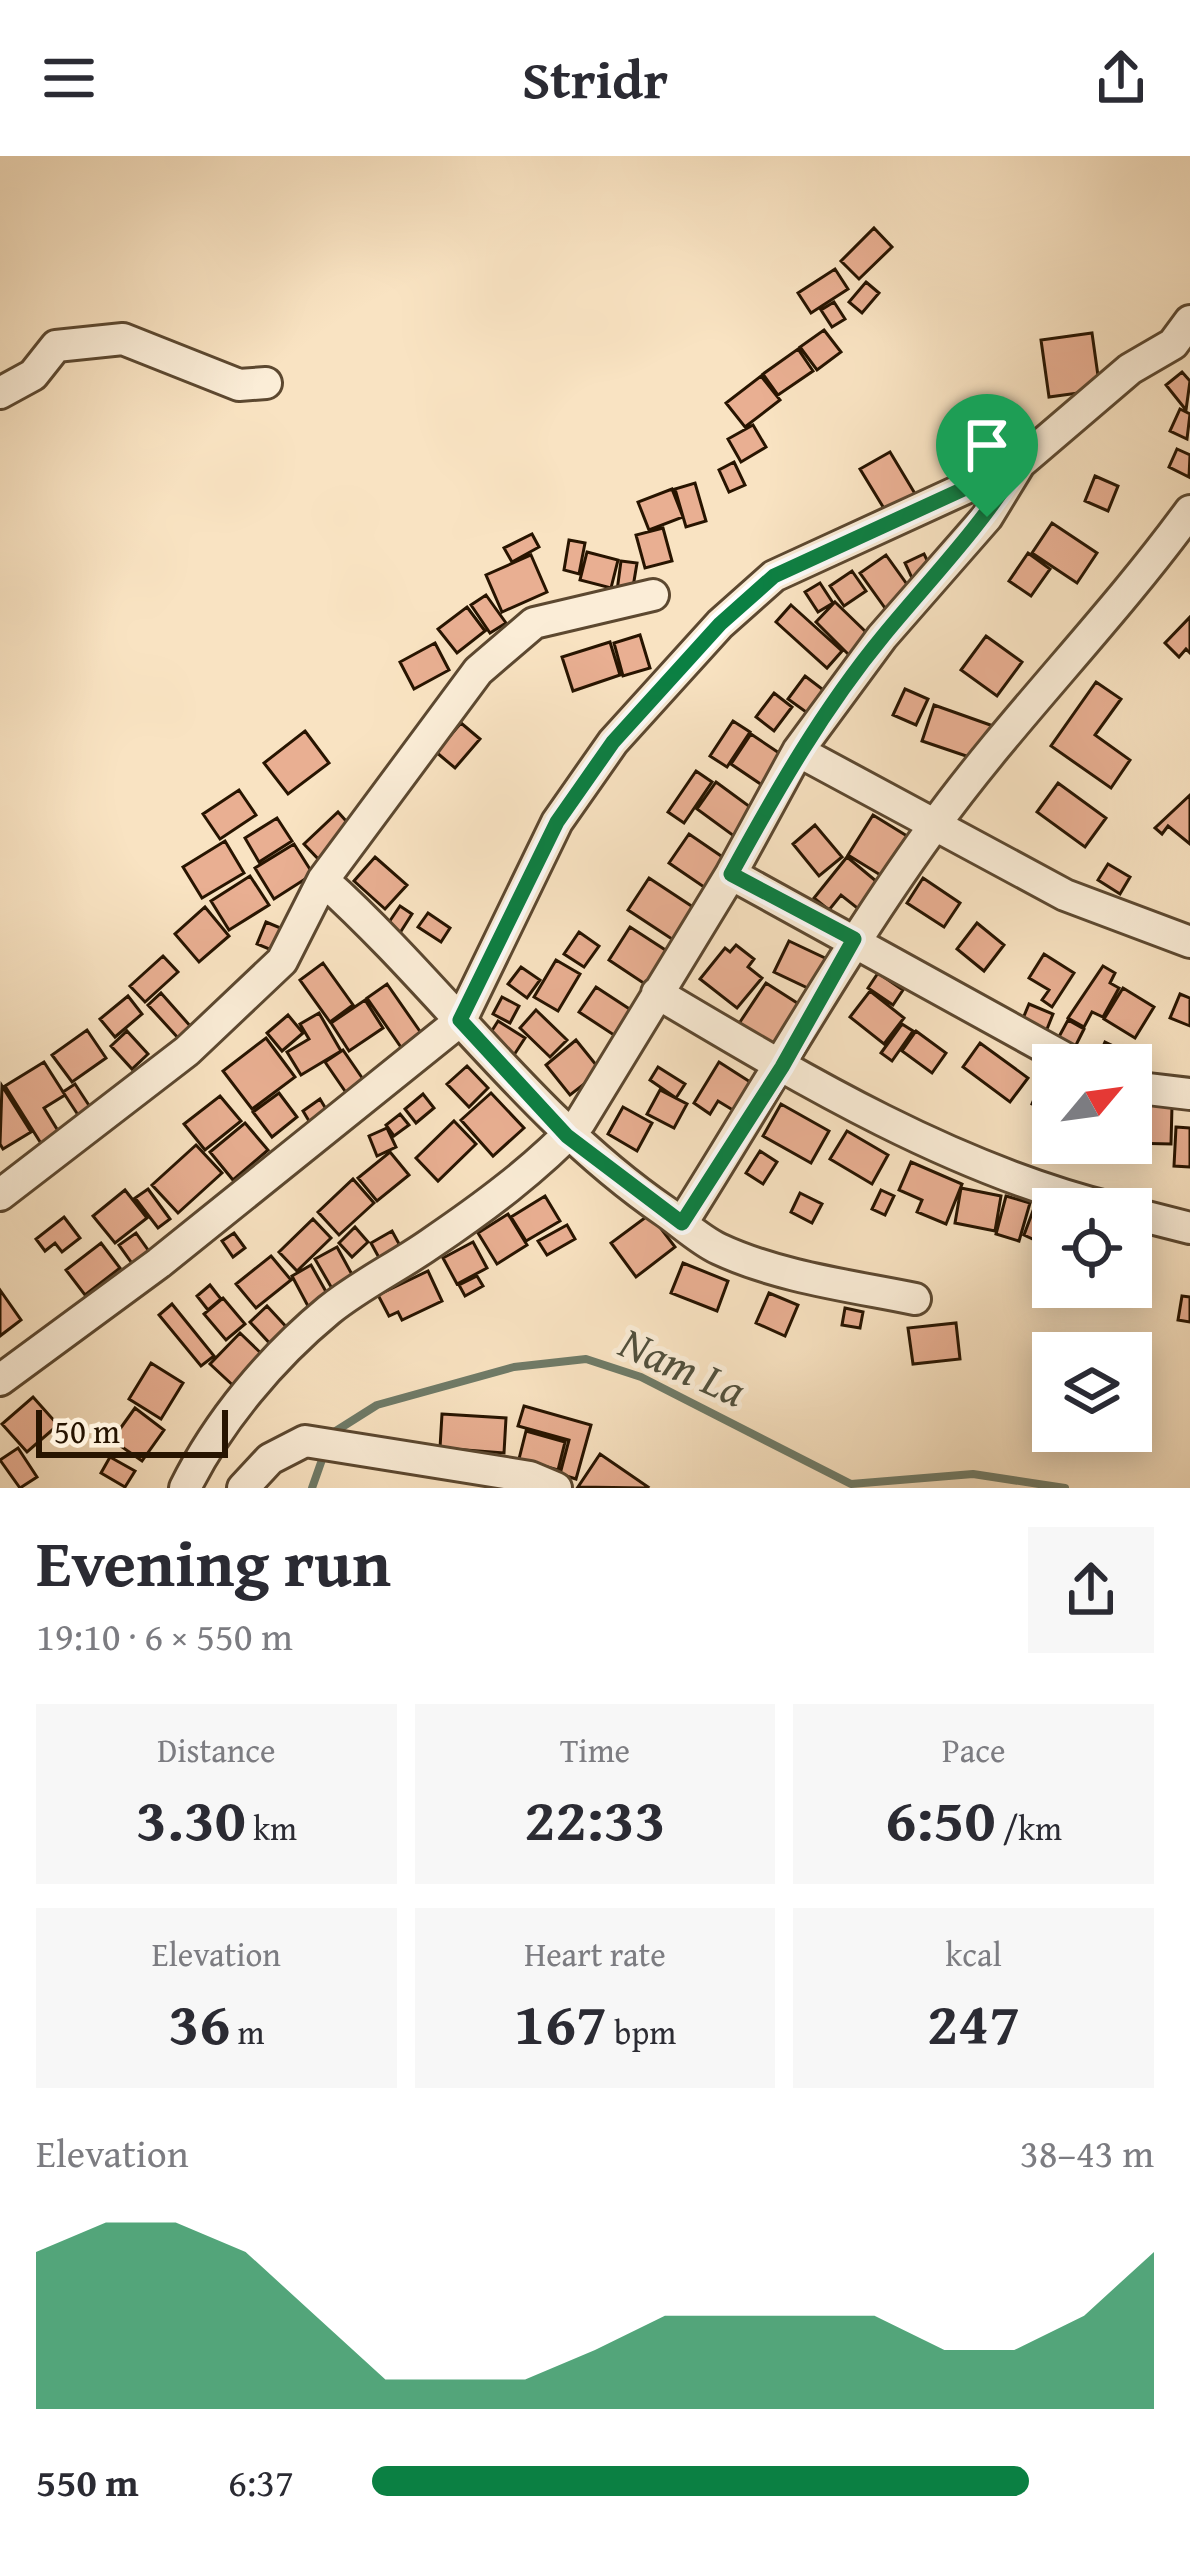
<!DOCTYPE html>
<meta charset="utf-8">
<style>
:root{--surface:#fff;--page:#f7f7f7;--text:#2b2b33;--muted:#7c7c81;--accent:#0b8043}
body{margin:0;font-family:"Gentium Book Plus",serif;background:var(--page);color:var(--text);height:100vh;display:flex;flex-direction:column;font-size:45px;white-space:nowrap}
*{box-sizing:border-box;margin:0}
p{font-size:39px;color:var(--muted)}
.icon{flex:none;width:66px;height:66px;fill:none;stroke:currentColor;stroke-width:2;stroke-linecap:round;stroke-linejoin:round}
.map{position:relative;height:1332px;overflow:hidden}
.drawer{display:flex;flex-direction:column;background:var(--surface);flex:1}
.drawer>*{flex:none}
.needle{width:78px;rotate:61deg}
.controls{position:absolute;left:1032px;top:888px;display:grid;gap:24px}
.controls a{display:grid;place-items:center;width:120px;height:120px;border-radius:0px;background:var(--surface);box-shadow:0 6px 30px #0003;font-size:60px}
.scale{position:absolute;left:36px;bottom:30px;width:192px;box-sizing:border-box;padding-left:12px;border:6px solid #271400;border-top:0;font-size:33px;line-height:42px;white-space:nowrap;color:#271400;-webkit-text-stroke:9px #fbedd7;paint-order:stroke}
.pin{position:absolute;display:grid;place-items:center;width:102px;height:102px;color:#fff;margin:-123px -51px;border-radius:50% 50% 50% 0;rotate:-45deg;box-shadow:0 0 12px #0007}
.pin .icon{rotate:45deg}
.round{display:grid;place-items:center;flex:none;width:126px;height:126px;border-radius:0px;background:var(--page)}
.overview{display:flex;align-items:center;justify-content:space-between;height:204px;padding:0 36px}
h1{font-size:66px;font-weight:600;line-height:90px}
.stats{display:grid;grid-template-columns:repeat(3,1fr);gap:18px;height:204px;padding:12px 36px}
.stats div{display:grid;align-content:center;border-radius:0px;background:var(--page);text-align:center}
.stats b{font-size:60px;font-weight:600}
.stats small{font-size:33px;font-weight:400}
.stats p{font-size:33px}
.chart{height:336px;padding:24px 36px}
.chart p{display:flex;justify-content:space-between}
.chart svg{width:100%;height:216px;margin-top:12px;fill:var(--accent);opacity:.7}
ul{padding:0 36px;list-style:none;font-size:39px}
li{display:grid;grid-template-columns:192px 144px 1fr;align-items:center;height:90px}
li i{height:30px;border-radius:15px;background:var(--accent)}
header{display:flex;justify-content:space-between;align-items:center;height:156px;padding:0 36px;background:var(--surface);font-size:54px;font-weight:600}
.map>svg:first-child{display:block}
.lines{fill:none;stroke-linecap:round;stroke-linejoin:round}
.stream{stroke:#6f7b68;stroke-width:8}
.building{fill:#e9af92;stroke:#271400;stroke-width:3}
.minor-casing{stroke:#5c4830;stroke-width:36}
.minor{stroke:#fbedd7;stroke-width:30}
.route-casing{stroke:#fff;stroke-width:24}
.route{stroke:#0b8043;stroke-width:15}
.labels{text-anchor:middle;stroke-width:10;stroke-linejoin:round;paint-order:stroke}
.water-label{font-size:45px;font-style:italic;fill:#51503d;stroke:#fbedd7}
</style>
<header><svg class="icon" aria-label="menu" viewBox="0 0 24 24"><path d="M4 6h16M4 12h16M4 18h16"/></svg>Stridr<svg class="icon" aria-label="share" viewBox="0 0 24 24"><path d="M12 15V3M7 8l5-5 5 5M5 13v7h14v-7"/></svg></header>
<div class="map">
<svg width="1190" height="1332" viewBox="0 0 1190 1332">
<rect width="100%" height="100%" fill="#f9e3c2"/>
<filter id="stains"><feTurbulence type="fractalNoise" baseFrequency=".00167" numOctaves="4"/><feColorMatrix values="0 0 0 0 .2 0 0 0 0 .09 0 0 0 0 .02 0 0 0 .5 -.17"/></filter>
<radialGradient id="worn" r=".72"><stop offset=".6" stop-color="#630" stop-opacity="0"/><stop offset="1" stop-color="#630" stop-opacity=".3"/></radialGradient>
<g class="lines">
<!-- stream -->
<path class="stream" d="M 331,1278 L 377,1249 L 514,1211 L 586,1203 L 641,1221 L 851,1328 L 973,1318 L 1065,1332
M 312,1332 L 324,1298"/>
</g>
<!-- building -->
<path class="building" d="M 874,72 L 892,91 L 859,123 L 841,105 Z
M 835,113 L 848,133 L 811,157 L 798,137 Z
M 866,126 L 879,137 L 862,157 L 849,146 Z
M 834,146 L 845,163 L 832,171 L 821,154 Z
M 824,174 L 841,196 L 817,214 L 800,191 Z
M 1092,177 L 1100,234 L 1049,241 L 1041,184 Z
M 798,193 L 813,215 L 778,239 L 763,218 Z
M 1182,216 L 1190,225 L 1186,254 L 1166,229 Z
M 761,220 L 780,244 L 745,271 L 726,247 Z
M 1180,253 L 1190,258 L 1187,283 L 1170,275 Z
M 753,269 L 766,291 L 741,306 L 728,283 Z
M 1177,293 L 1190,299 L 1189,321 L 1169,311 Z
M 890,296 L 917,341 L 888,359 L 860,313 Z
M 734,306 L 745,329 L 729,336 L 719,314 Z
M 1095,320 L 1118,330 L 1108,355 L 1085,345 Z
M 695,327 L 706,365 L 686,371 L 675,333 Z
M 672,333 L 683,361 L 649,374 L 638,346 Z
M 1052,367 L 1097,397 L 1077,427 L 1032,397 Z
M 663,372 L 672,405 L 645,412 L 636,379 Z
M 532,378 L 539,391 L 512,406 L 504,392 Z
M 569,384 L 585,387 L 579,418 L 564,414 Z
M 587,396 L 618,404 L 611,432 L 580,424 Z
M 1028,397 L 1050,413 L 1031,440 L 1009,425 Z
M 924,398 L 931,412 L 912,422 L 905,407 Z
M 531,399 L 547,436 L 502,456 L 486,419 Z
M 886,399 L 911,434 L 885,452 L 860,417 Z
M 621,405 L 637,407 L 632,437 L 617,435 Z
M 852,415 L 866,435 L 844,450 L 830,430 Z
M 820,427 L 833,447 L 818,456 L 805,436 Z
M 486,439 L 506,467 L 490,477 L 471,449 Z
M 835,446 L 869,479 L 849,499 L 816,466 Z
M 791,449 L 842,495 L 827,512 L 776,466 Z
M 467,451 L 485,475 L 457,497 L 438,473 Z
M 1190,461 L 1190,497 L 1186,493 L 1179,501 L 1165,487 Z
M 640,479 L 650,512 L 623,520 L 614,487 Z
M 986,480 L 1022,506 L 997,540 L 961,514 Z
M 610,486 L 620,519 L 573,535 L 562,501 Z
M 435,487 L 449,514 L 414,533 L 400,506 Z
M 805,520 L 830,539 L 813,561 L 788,543 Z
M 1096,526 L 1121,543 L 1095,579 L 1130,604 L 1111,632 L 1051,590 Z
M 905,533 L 928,543 L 916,569 L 893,559 Z
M 774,537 L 792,551 L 774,575 L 756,561 Z
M 934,549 L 996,571 L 984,606 L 922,585 Z
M 733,565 L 750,576 L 727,611 L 710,600 Z
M 461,567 L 480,583 L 455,612 L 436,596 Z
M 305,575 L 329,607 L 288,638 L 264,607 Z
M 751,578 L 785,601 L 765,631 L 731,608 Z
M 696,615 L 712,626 L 684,667 L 668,656 Z
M 716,626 L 757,656 L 738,683 L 697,653 Z
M 1058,627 L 1106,662 L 1085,691 L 1037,656 Z
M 239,634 L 256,659 L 220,683 L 203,658 Z
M 1190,639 L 1190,688 L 1168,670 L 1162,678 L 1155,672 Z
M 338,656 L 356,676 L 323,708 L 304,688 Z
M 873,659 L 907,680 L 882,720 L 848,699 Z
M 277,662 L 292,685 L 259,706 L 245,682 Z
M 815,669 L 842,701 L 819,720 L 793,688 Z
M 689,678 L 724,702 L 704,731 L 669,707 Z
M 225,685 L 244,717 L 202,742 L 183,711 Z
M 294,688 L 313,718 L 274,743 L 255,712 Z
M 375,701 L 407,729 L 385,753 L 354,725 Z
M 847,701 L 882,730 L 861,755 L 841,739 L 829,754 L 814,742 Z
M 1108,708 L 1130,721 L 1120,738 L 1098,724 Z
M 250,720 L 269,749 L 229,774 L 211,745 Z
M 649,722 L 699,755 L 678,787 L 628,754 Z
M 923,722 L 960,747 L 944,771 L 907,747 Z
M 400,750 L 412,758 L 398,780 L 385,772 Z
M 205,751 L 229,780 L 199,806 L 175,778 Z
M 428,757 L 450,772 L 441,786 L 418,771 Z
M 266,766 L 283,773 L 274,795 L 257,788 Z
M 977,767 L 1004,789 L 984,815 L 957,793 Z
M 630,771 L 670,797 L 648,830 L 609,804 Z
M 579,776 L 599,790 L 584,811 L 564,798 Z
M 789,785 L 827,803 L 812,834 L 774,816 Z
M 736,789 L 754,803 L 748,811 L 762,822 L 737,852 L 700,823 L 725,792 L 730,796 Z
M 1044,798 L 1074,817 L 1052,851 L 1042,844 L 1049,834 L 1029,822 Z
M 163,800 L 178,816 L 145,846 L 130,830 Z
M 556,804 L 580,818 L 558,855 L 534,841 Z
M 323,807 L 353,849 L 330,866 L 300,824 Z
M 1103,810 L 1115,817 L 1110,827 L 1119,832 L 1103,861 L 1092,856 L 1084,871 L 1068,862 Z
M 521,811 L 540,824 L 527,842 L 508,828 Z
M 878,817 L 903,834 L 893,849 L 868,832 Z
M 766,827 L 805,852 L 776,895 L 738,869 Z
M 387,828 L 426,884 L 405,897 L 367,842 Z
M 596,831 L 631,854 L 614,879 L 579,856 Z
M 1123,832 L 1154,851 L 1135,882 L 1104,863 Z
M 870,835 L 904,862 L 884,888 L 850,861 Z
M 161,837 L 192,872 L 179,883 L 148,849 Z
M 1180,838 L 1190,842 L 1190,870 L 1170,862 Z
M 128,840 L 142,858 L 115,881 L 100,863 Z
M 502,841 L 519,850 L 510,867 L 493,858 Z
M 365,844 L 383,872 L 349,895 L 331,867 Z
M 1029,848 L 1053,858 L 1043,883 L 1019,872 Z
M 536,854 L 567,884 L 550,901 L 520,872 Z
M 319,857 L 341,895 L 301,919 L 287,896 L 309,883 L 300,868 Z
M 288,859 L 303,877 L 282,895 L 267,877 Z
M 1068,864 L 1084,873 L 1071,899 L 1054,890 Z
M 498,865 L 525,882 L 514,899 L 488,881 Z
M 902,868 L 913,875 L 892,905 L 881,897 Z
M 87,874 L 106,902 L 72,926 L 52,899 Z
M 127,875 L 148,898 L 132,913 L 111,890 Z
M 916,875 L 946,897 L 932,917 L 902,895 Z
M 266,882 L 295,921 L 252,953 L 223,915 Z
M 576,884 L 601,915 L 570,939 L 546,909 Z
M 1105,886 L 1126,896 L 1121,909 L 1098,902 Z
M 980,887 L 1028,922 L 1010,946 L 963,911 Z
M 343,894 L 365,926 L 347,938 L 325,906 Z
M 44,906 L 65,939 L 44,952 L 60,978 L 42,989 L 5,930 Z
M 719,906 L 758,931 L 741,959 L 718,945 L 710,958 L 694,947 Z
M 467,910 L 488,932 L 469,951 L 447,928 Z
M 658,911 L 685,928 L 676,942 L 650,924 Z
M 1045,917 L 1053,921 L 1053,957 L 1032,948 Z
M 75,928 L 94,957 L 82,965 L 63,936 Z
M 2,930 L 31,976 L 3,993 L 0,988 Z
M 660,934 L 687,948 L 674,972 L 647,958 Z
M 279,937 L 297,961 L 272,981 L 253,956 Z
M 491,937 L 524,972 L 493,1000 L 461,964 Z
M 423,938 L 434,952 L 416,967 L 405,953 Z
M 220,940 L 241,965 L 205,994 L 184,968 Z
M 320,943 L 329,958 L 312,970 L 303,955 Z
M 781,948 L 829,975 L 811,1007 L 763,980 Z
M 1131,949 L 1172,950 L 1171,988 L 1129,987 Z
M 623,951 L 652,967 L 637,995 L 608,978 Z
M 400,958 L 409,969 L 394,980 L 386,969 Z
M 454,965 L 476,988 L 438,1025 L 416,1002 Z
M 245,967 L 268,994 L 233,1024 L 210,996 Z
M 1176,971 L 1190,972 L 1190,1011 L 1174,1010 Z
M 387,972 L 396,991 L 377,1000 L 369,980 Z
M 847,975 L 888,999 L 872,1028 L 830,1003 Z
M 196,989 L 222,1017 L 178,1057 L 152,1029 Z
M 760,995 L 777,1006 L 763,1028 L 746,1017 Z
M 390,996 L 409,1019 L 377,1045 L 358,1022 Z
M 911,1006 L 962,1028 L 946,1068 L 917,1056 L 922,1044 L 899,1034 Z
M 353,1023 L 374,1047 L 339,1079 L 318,1056 Z
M 961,1032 L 1001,1040 L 995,1075 L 955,1067 Z
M 148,1033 L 170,1063 L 158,1072 L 135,1042 Z
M 125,1034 L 147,1062 L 115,1087 L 93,1060 Z
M 881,1034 L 894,1040 L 885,1059 L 872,1053 Z
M 800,1037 L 822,1048 L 812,1067 L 791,1056 Z
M 545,1040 L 560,1065 L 526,1085 L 511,1061 Z
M 1006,1040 L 1030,1047 L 1019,1085 L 996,1078 Z
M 1034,1052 L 1050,1059 L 1039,1086 L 1024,1079 Z
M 508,1058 L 527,1089 L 497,1108 L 478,1077 Z
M 650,1058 L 675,1091 L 636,1121 L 611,1087 Z
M 64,1061 L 80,1082 L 62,1096 L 55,1087 L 45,1095 L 36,1083 Z
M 313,1063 L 331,1082 L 297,1115 L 279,1096 Z
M 567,1069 L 575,1083 L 547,1099 L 538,1085 Z
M 355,1071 L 368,1086 L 352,1101 L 339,1087 Z
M 392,1075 L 404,1097 L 383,1109 L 371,1087 Z
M 136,1077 L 153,1101 L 136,1113 L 119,1089 Z
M 234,1077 L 245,1092 L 233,1101 L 222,1085 Z
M 473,1086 L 487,1112 L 457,1128 L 443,1102 Z
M 101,1087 L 120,1112 L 85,1139 L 66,1114 Z
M 337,1091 L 355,1124 L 334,1136 L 315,1103 Z
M 271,1100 L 291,1124 L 256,1152 L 236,1128 Z
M 683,1107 L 728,1125 L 717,1155 L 671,1137 Z
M 311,1109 L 329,1141 L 309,1152 L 292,1120 Z
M 428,1115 L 442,1145 L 402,1164 L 398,1156 L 389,1160 L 378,1139 Z
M 477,1120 L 483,1130 L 465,1140 L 459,1129 Z
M 210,1129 L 221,1143 L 208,1154 L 197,1140 Z
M 0,1134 L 21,1164 L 0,1180 Z
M 769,1137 L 798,1149 L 785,1180 L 756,1167 Z
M 1182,1140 L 1190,1141 L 1190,1166 L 1178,1164 Z
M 223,1142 L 245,1168 L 226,1184 L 204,1158 Z
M 172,1148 L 214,1200 L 201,1210 L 159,1159 Z
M 267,1150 L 291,1176 L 274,1192 L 250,1166 Z
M 845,1152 L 863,1156 L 860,1172 L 842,1169 Z
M 956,1167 L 960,1203 L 913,1208 L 908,1172 Z
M 240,1177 L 268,1204 L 239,1235 L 210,1208 Z
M 151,1207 L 183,1227 L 161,1263 L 129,1243 Z
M 33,1241 L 58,1269 L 27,1296 L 2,1268 Z
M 524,1250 L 591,1269 L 576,1323 L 560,1318 L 569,1284 L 518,1270 Z
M 135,1252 L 164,1274 L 142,1305 L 112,1284 Z
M 442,1258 L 506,1262 L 504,1297 L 440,1292 Z
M 526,1275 L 565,1286 L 558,1314 L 519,1303 Z
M 18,1292 L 37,1321 L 20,1332 L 0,1304 Z
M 600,1298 L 648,1331 L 647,1332 L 578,1331 Z
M 110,1301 L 135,1315 L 125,1331 L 101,1317 Z"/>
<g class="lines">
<!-- minor casing -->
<g class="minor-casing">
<path id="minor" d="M 0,237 L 33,219 L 56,190 L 123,183 L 239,229 L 266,227
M 798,595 L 1065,739 L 1190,786
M 731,718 L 1077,909
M 323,724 C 442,831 533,965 666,1056 C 683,1068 700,1084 719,1093 C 779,1121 851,1130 915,1143
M 657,837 C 800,922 951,1013 1114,1053
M 1131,931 L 1190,938
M 0,1039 L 187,895 L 282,805 L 323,724 L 478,515 L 534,467 L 653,439
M 1131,1057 L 1190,1072
M 682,1067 C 765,936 840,800 931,674 C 1011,563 1109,466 1190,355
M 0,1224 L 159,1107 L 461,864 L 557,666 L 613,586 L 720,468 L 774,420 L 1020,307
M 185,1332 C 218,1265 272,1201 329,1154 C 360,1129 397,1111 430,1088 C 483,1052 536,1013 580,966 L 731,718 L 798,595 L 882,481 L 987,361 L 1020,307 L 1130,213 L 1173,188 L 1190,165
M 243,1332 L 270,1303 L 305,1285 L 530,1321 L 556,1332"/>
</g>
<!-- minor -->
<use href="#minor" class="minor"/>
</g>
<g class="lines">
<!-- route casing -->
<g class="route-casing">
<path id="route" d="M 1020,307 C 981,371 931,422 884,479 C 823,553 777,634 731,718 L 854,783 L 782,911 L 682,1067 L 567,980 L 460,864 L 557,666 L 613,586 L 720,468 L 774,420 Z"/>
</g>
<!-- route -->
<use href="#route" class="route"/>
</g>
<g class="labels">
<!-- water labels -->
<g class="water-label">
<text transform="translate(683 1210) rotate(24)" y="16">Nam La</text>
</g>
</g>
<rect width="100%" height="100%" filter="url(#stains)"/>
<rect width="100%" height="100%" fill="url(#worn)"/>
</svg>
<div class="controls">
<a><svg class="needle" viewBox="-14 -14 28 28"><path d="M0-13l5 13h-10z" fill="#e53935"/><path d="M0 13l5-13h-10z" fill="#7c7c81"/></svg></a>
<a><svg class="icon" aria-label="locate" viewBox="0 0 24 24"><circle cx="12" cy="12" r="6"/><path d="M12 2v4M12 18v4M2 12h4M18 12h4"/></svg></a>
<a><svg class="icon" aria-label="layers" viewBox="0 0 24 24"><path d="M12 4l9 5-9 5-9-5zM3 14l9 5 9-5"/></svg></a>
</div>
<div class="scale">50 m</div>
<div class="pin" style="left:987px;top:361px;background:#1e9e55"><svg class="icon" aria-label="arrive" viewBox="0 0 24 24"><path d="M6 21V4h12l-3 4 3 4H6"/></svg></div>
</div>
<section class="drawer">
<div class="overview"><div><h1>Evening run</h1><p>19:10 · 6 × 550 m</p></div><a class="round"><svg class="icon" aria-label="share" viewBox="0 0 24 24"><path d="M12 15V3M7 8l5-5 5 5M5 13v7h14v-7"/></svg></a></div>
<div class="stats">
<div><p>Distance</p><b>3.30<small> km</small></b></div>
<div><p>Time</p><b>22:33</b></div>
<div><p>Pace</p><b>6:50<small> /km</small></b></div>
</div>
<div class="stats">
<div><p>Elevation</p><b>36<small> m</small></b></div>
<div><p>Heart rate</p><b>167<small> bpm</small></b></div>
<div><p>kcal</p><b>247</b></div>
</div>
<div class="chart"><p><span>Elevation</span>38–43 m</p>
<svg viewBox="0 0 160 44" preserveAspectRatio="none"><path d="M0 44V12L10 6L20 6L30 12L40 25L50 38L60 38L70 38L80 32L90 25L100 25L110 25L120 25L130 32L140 32L150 25L160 12V44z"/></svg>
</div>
<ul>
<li><b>550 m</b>6:37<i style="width:84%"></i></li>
</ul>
</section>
